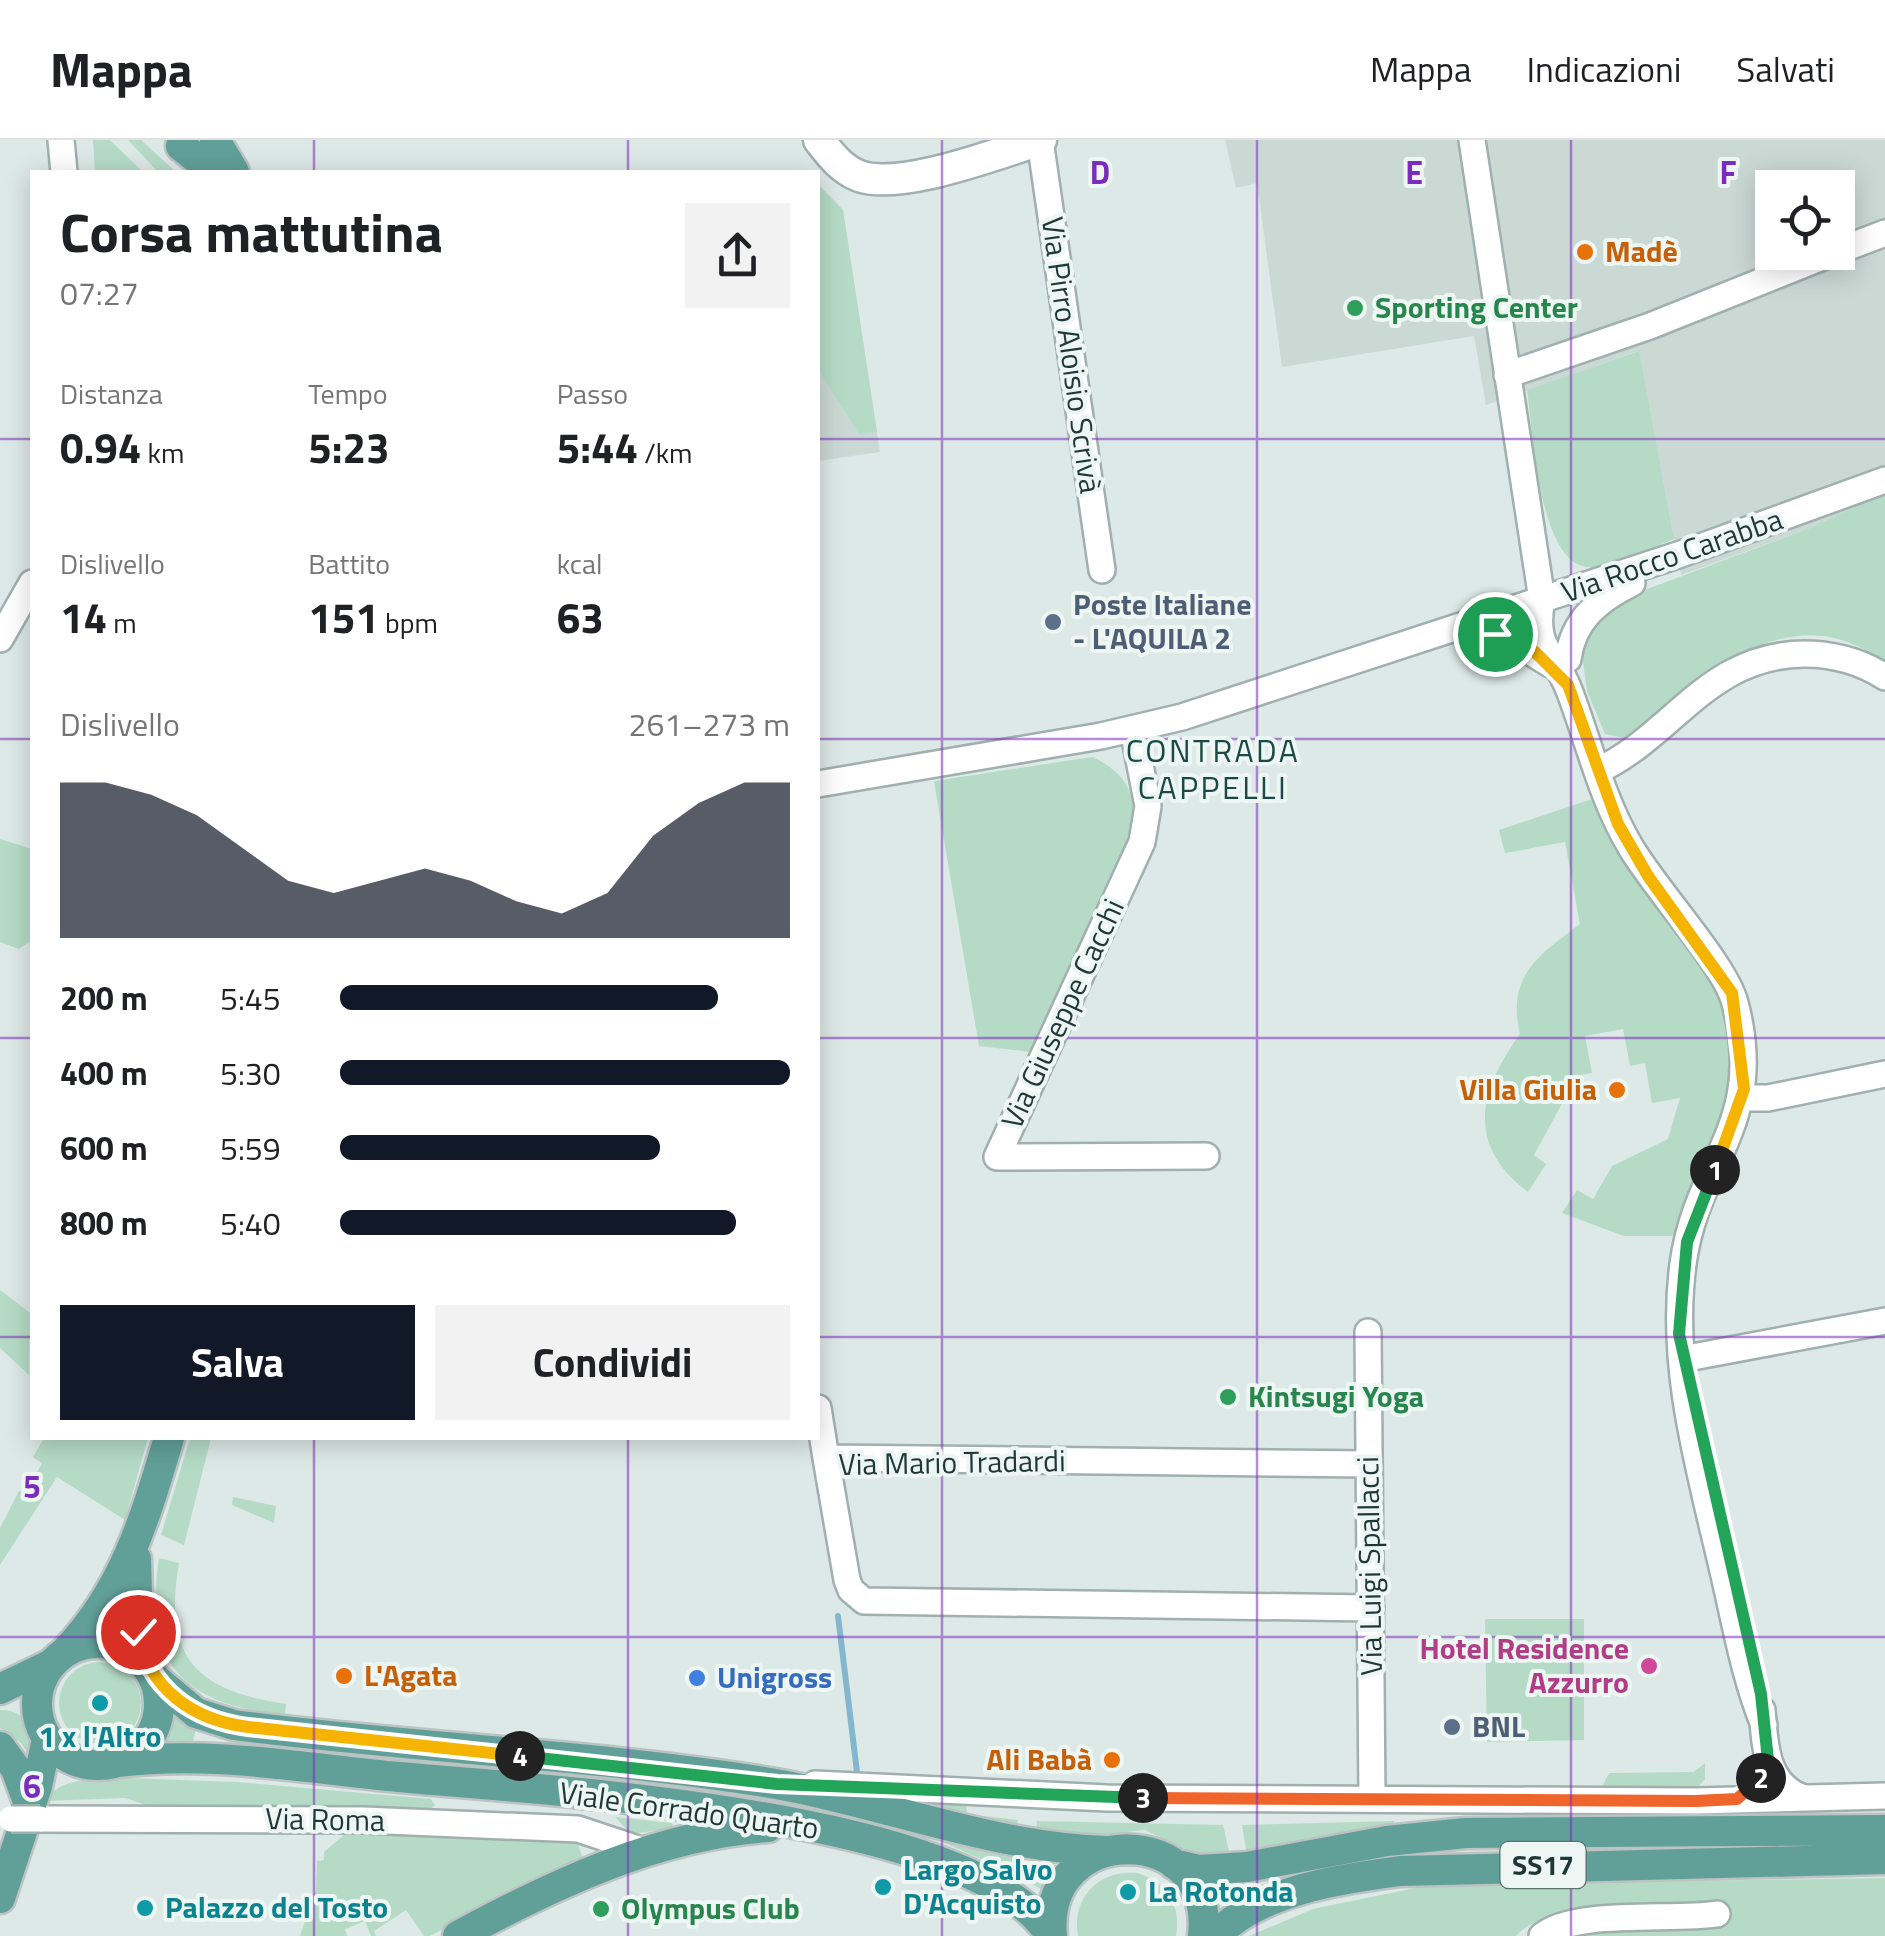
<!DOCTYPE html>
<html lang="it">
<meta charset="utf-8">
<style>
:root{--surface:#fff;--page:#f2f2f2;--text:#202124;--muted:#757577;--line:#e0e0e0;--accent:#111827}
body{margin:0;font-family:"Titillium Web",sans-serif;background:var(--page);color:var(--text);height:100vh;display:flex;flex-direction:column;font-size:38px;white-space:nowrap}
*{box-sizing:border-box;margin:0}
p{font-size:32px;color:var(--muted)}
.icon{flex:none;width:55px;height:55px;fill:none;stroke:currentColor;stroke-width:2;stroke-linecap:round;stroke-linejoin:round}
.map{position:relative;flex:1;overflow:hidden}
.side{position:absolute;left:30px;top:30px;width:790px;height:1270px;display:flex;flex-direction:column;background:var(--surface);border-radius:0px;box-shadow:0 5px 25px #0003}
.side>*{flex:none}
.controls{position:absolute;left:1755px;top:30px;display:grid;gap:20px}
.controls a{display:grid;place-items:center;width:100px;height:100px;border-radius:0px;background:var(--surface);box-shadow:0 5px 25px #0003;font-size:50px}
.pin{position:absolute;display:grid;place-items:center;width:85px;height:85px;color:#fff;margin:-42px;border:5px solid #fff;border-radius:50%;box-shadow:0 2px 10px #0007}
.km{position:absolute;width:50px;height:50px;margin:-25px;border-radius:50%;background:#222;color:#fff;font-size:28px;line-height:50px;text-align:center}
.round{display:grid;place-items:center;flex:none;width:105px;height:105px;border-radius:0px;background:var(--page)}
.overview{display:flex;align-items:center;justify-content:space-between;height:170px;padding:0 30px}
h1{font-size:55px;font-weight:700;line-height:75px}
.metrics{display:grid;grid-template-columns:repeat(3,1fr);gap:15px;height:170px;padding:10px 30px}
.metrics div{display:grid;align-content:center}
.metrics b{font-size:42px;font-weight:700}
.metrics small{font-size:28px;font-weight:400}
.metrics p{font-size:28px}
.chart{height:280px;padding:20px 30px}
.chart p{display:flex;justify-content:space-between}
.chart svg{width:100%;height:180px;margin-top:10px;fill:var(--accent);opacity:.7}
.primary-button{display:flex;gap:20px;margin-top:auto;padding:20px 30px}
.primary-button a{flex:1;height:115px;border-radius:0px;background:var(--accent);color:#fff;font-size:40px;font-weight:700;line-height:115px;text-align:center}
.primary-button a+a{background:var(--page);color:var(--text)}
ul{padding:0 30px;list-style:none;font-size:32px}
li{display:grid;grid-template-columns:160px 120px 1fr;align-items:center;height:75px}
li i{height:25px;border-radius:12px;background:var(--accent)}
header{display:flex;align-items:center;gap:60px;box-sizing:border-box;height:140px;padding:0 50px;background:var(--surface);border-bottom:2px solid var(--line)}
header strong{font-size:48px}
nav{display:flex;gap:55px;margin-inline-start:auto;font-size:35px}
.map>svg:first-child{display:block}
.built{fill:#cbd9d5;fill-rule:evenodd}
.green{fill:#b5dbc6}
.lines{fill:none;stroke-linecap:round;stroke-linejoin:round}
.stream{stroke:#84b7cf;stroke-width:6}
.minor-casing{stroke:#a0b0ae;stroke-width:30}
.tertiary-casing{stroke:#a0b0ae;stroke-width:35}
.primary-casing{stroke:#bcc3c3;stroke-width:35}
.minor{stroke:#fff;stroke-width:25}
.tertiary{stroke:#fff;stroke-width:30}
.primary{stroke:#619f99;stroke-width:30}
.minor-bridge-casing{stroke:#a0b0ae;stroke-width:30;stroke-linecap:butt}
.minor-bridge{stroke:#fff;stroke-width:25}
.split-1-casing{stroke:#fff;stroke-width:20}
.split-2-casing{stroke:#fff;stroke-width:20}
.split-3-casing{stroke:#fff;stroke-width:20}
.split-4-casing{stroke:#fff;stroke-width:20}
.split-5-casing{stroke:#fff;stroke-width:20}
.split-1{stroke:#f5b400;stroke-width:12}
.split-2{stroke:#22a559;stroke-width:12}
.split-3{stroke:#f0652b;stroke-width:12}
.split-4{stroke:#22a559;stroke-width:12}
.split-5{stroke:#f5b400;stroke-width:12}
.grid{fill:none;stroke:#7b2cbf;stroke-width:2.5;stroke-opacity:0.55}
.food-dot{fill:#e8710a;stroke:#edf6f3;stroke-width:4}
.leisure-dot{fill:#2e9e5b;stroke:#edf6f3;stroke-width:4}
.service-dot{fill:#5c6f8a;stroke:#edf6f3;stroke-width:4}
.hotel-dot{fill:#d1479c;stroke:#edf6f3;stroke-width:4}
.shop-dot{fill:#3f7fe0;stroke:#edf6f3;stroke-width:4}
.culture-dot{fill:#0f9aa8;stroke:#edf6f3;stroke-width:4}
.labels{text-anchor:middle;stroke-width:8;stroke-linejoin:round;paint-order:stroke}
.shield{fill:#edf6f3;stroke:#5d716f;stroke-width:2.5}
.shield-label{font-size:28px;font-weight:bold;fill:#1f3836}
.food-label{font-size:30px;font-weight:bold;fill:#c56008;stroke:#edf6f3;text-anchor:start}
.leisure-label{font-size:30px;font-weight:bold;fill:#27864d;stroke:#edf6f3;text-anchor:start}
.street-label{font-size:30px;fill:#1f3836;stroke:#edf6f3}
.service-label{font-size:30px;font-weight:bold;fill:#4e5e75;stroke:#edf6f3;text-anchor:start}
.hotel-label{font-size:30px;font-weight:bold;fill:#b23c85;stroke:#edf6f3;text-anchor:end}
.shop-label{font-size:30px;font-weight:bold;fill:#366cbe;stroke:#edf6f3;text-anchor:start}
.culture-label{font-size:30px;font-weight:bold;fill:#0d838f;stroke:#edf6f3;text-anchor:start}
.neighbourhood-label{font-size:32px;letter-spacing:2.5px;fill:#1b4a46;stroke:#edf6f3}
.grid-label{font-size:32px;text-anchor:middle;font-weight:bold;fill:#7b2cbf;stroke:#edf6f3;stroke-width:8;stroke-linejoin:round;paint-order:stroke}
</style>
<header>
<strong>Mappa</strong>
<nav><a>Mappa</a><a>Indicazioni</a><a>Salvati</a></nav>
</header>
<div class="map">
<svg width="1885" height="1796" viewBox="0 0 1885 1796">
<rect width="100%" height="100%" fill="#dde9e6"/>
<!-- built -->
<path class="built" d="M 1225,0 L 1885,0 L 1885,353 L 1810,388 L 1681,435 L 1638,211 L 1486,265 L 1474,196 L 1282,227 L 1257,43 L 1236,48 ZM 1772,48 L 1838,48 L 1838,112 L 1772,112 Z
M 843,70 L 880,312 L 818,321 L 818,74 Z"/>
<!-- green -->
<path class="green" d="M 93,0 L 110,0 L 143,32 L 95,32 Z
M 128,0 L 141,0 L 176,32 L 158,32 Z
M 818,44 L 843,70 L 877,292 L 859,294 L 818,229 Z
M 1639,211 L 1674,399 C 1650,408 1612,431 1586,427 C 1538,419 1533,289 1527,250 Z
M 1885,353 L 1885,523 C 1784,447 1703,545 1624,598 L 1605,594 L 1587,551 L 1580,500 L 1618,460 L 1810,388 Z
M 1092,617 C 1127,632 1140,659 1131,695 L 1031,912 L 979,906 L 934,641 Z
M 1592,659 L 1615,709 L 1717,845 L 1728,868 L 1737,943 L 1680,1096 L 1624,1096 L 1562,1073 L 1577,1050 L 1593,1059 L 1612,1026 L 1668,999 L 1680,958 L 1652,963 L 1645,923 L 1630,926 L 1623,889 L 1585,896 L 1592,933 L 1577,936 L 1534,1015 L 1546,1024 L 1528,1052 C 1465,1004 1479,951 1520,894 C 1506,836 1539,815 1580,784 L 1565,702 L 1505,713 L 1499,690 Z
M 0,699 L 32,709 L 32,800 L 19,809 L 0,802 Z
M 0,1150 L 30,1173 L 29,1235 L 0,1208 Z
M 44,1298 L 148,1298 L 125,1380 L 57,1337 L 0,1425 L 0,1388 L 19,1351 L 26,1354 L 42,1323 L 33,1317 Z
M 190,1298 L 211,1298 L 184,1405 L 161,1395 Z
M 233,1357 L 276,1366 L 274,1383 L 232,1365 Z
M 159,1418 L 179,1423 C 163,1518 195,1550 286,1564 L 285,1575 C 181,1564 143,1523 159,1418 Z
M 1485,1479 L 1584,1479 L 1584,1600 L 1487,1602 Z
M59 1563a41 41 0 1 1 82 0a41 41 0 1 1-82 0Z
M 0,1570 C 31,1570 34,1594 31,1619 L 21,1603 L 0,1588 Z
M 174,1575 L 196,1587 L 192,1607 L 165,1606 Z
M 1705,1623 L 1705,1639 L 1697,1648 L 1601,1649 L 1609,1633 L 1694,1632 Z
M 128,1638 L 236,1642 L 431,1659 L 435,1665 L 428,1671 L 149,1666 L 125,1658 L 46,1661 C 58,1635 103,1640 128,1638 Z
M 935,1663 L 966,1664 L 967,1674 L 1018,1680 L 1017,1690 L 952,1673 Z
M 615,1677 L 672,1683 L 674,1688 L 631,1694 Z
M 1037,1681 L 1223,1685 L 1230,1716 L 1197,1715 L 1145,1690 L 1096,1695 L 1036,1692 Z
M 1394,1681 L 1394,1687 L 1247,1715 L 1242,1685 Z
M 345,1694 L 575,1695 L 582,1717 L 430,1796 L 424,1796 L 406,1770 L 374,1791 L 376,1796 L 371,1796 L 365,1781 L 345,1789 L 347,1796 L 300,1796 L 316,1750 L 317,1721 L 324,1720 L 324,1712 Z
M 941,1697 L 1015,1716 L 1010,1732 L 940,1701 Z
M 1033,1719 L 1054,1723 L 1041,1749 L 1026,1740 Z
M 1137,1733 C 1166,1741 1182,1766 1176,1796 L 1078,1796 C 1071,1758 1099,1729 1137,1733 Z
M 1885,1738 L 1885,1796 L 1564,1796 L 1715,1767 C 1665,1769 1549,1757 1516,1796 L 1249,1796 L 1313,1769 L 1430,1745 Z"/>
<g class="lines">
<!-- stream -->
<path class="stream" d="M 838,1476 L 857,1632"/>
<!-- minor casing -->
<g class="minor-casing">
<path id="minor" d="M 61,0 L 64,32
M 1040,0 L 1102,430
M 1472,0 L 1542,460 C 1532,508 1555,513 1569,550 C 1589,602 1601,657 1630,706 C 1654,748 1725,824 1735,863 C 1767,984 1697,1020 1683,1124 C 1669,1228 1700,1331 1723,1431 C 1735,1482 1744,1536 1764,1585
M 1838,111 L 1885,93
M 1507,235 L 1650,186 L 1835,112
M 1464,491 L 1509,499 L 1550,524
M 0,499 L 32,443
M 1568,519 C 1573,480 1598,460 1632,443
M 1133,589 L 1148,666 L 1142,702 L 997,1017 L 1206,1016
M 1597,631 C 1673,596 1707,515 1804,514 C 1834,514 1860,521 1885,537
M 818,644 L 1101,596 L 1182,577 L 1681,414 L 1885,340
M 1743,958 L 1768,958 L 1885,934
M 1368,1192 L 1372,1659
M 1682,1219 L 1885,1181
M 818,1268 L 826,1318
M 1369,1324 L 826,1318 L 847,1440 L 851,1450 L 864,1461 L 1371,1468
M 1762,1570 C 1765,1604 1765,1645 1804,1658
M 815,1644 L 1107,1658 L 1697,1661 L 1885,1656
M 40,1679 L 364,1680 L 578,1689 L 647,1712
M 1542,1796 C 1574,1769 1673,1781 1717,1774"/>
</g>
<!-- tertiary casing -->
<g class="tertiary-casing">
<path id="tertiary" d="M 819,0 C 830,14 841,29 859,36 C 901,51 998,13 1041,0"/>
</g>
<!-- primary casing -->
<g class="primary-casing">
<path id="primary" d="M 215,0 L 234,32
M 181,6 L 214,32
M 136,1419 L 138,1492 L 149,1529
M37 1564a61 61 0 1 1 122 0a61 61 0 1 1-122 0Z
M 66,1511 C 125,1449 145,1378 169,1298
M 153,1537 L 196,1573 L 234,1585 C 410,1608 589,1614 764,1642 C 880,1661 987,1707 1106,1711
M 0,1549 L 52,1524
M 0,1607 L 16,1629 L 30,1667
M 119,1622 C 210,1610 309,1629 399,1637 C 538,1650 977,1672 1051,1796
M 1174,1724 L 1199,1730 L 1247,1727 L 1387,1701 L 1466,1693 L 1885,1690
M 0,1758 L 37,1646 L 47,1599
M 458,1796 C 554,1744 658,1695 768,1687
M 1052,1796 C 1041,1680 1216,1681 1203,1796
M 1215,1796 C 1260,1750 1339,1739 1400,1731 L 1885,1719"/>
</g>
<!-- minor -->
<use href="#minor" class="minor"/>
<!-- tertiary -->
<use href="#tertiary" class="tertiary"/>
<!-- primary -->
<use href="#primary" class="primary"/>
<!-- minor-bridge casing -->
<g class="minor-bridge-casing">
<path id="minor-bridge" d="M 11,1679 L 40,1679"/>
</g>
<!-- minor-bridge -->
<use href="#minor-bridge" class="minor-bridge"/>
</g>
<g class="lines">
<!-- split-1 casing -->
<g class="split-1-casing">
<path id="split-1" d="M 1495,494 L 1535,512 L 1568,545 L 1618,684 L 1648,736 L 1732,853 L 1744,949 L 1715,1030"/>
</g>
<!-- split-2 casing -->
<g class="split-2-casing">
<path id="split-2" d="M 1715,1030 L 1687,1102 L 1679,1194 L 1761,1554 L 1768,1620 L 1761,1638"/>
</g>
<!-- split-3 casing -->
<g class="split-3-casing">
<path id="split-3" d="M 1143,1658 L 1696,1661 L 1737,1659 L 1761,1638"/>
</g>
<!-- split-4 casing -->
<g class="split-4-casing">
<path id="split-4" d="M 520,1616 L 777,1644 L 1143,1658"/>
</g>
<!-- split-5 casing -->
<g class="split-5-casing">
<path id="split-5" d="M 138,1492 C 148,1549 193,1580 248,1587 L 520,1616"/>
</g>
<!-- split-1 -->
<use href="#split-1" class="split-1"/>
<!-- split-2 -->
<use href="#split-2" class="split-2"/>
<!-- split-3 -->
<use href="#split-3" class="split-3"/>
<!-- split-4 -->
<use href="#split-4" class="split-4"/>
<!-- split-5 -->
<use href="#split-5" class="split-5"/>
</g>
<!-- grid -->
<path class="grid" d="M 314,0 L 314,32M 628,0 L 628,32M 942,0 L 942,1796M 1257,0 L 1257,1796M 1571,0 L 1571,1796M 0,299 L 32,299M 818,299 L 1885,299M 0,599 L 32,599M 818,599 L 1885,599M 0,898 L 32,898M 818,898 L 1885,898M 0,1197 L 32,1197M 818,1197 L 1885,1197M 314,1298 L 314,1796M 628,1298 L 628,1796M 0,1497 L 1885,1497"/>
<!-- markers -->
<g class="food-dot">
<circle cx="1585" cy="112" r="10"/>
<circle cx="1617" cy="950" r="10"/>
<circle cx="344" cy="1536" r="10"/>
<circle cx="1112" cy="1620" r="10"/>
</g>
<g class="leisure-dot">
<circle cx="1355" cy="168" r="10"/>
<circle cx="1228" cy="1257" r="10"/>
<circle cx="601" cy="1769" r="10"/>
</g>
<g class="service-dot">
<circle cx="1053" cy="482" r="10"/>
<circle cx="1452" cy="1587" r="10"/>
</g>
<circle class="hotel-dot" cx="1649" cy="1526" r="10"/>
<circle class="shop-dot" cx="697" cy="1538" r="10"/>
<g class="culture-dot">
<circle cx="100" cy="1563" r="10"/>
<circle cx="883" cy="1747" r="10"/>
<circle cx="1128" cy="1752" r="10"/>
<circle cx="145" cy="1768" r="10"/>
</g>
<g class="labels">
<!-- shield labels -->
<rect class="shield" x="1500.5" y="1702" width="85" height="46" rx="8"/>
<g class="shield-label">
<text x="1543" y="1735">SS17</text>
</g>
<!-- food labels -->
<g class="food-label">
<text x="1605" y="122">Madè</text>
<text x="1597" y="960" text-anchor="end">Villa Giulia</text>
<text x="364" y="1546">L'Agata</text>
<text x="1092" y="1630" text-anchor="end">Ali Babà</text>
</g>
<!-- leisure labels -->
<g class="leisure-label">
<text x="1375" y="178">Sporting Center</text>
<text x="1248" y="1267">Kintsugi Yoga</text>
<text x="621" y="1779">Olympus Club</text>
</g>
<!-- street labels -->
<g class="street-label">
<text transform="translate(1071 215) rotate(82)" y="10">Via Pirro Aloisio Scrivà</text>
<text transform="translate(1672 416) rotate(-19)" y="10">Via Rocco Carabba</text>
<text transform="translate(1063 874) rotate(-65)" y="10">Via Giuseppe Cacchi</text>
<text transform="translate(952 1323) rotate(-1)" y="10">Via Mario Tradardi</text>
<text transform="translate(1370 1426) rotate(-91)" y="10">Via Luigi Spallacci</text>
<text transform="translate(689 1671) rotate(8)" y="10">Viale Corrado Quarto</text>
<text transform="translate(325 1680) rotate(1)" y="10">Via Roma</text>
</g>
<!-- service labels -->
<g class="service-label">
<text x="1073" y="475">Poste Italiane<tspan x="1073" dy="34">- L'AQUILA 2</tspan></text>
<text x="1472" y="1597">BNL</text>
</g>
<!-- hotel labels -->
<g class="hotel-label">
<text x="1629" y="1519">Hotel Residence<tspan x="1629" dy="34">Azzurro</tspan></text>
</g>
<!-- shop labels -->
<g class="shop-label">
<text x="717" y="1548">Unigross</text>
</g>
<!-- culture labels -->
<g class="culture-label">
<text x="100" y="1607" text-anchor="middle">1 x l'Altro</text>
<text x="903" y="1740">Largo Salvo<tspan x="903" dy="34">D'Acquisto</tspan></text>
<text x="1148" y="1762">La Rotonda</text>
<text x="165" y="1778">Palazzo del Tosto</text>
</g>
<!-- neighbourhood labels -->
<g class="neighbourhood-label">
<text x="1213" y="622">CONTRADA<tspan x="1213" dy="37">CAPPELLI</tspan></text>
</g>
</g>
<g class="grid-label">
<text x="1100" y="44">D</text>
<text x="1414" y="44">E</text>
<text x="1728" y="44">F</text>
<text x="32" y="1358">5</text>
<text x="32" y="1658">6</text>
</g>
</svg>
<div class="controls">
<a><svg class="icon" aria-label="locate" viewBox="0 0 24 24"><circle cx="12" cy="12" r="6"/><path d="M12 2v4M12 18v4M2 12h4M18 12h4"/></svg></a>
</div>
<div class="pin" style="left:1495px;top:494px;background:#1e9e55"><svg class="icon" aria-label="arrive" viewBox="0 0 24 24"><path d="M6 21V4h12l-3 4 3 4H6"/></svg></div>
<div class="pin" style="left:138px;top:1492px;background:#d93025"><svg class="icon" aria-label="check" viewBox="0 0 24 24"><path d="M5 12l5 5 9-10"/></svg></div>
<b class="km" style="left:1715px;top:1030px">1</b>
<b class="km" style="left:1761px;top:1638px">2</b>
<b class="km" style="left:1143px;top:1658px">3</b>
<b class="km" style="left:520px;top:1616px">4</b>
<section class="side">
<div class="overview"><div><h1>Corsa mattutina</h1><p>07:27</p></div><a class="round"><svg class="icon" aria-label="share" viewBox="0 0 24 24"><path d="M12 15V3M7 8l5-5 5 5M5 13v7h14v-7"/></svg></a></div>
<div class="metrics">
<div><p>Distanza</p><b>0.94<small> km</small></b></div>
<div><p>Tempo</p><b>5:23</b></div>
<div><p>Passo</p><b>5:44<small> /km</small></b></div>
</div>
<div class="metrics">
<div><p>Dislivello</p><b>14<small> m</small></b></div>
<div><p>Battito</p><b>151<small> bpm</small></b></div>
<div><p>kcal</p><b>63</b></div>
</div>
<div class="chart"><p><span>Dislivello</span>261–273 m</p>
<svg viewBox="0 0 160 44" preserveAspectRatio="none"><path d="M0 44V6L10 6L20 9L30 14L40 22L50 30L60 33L70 30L80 27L90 30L100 35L110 38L120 33L130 19L140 11L150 6L160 6V44z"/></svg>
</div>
<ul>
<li><b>200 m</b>5:45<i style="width:84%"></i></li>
<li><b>400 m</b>5:30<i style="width:100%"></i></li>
<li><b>600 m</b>5:59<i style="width:71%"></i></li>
<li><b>800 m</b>5:40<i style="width:88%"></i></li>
</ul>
<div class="primary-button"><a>Salva</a><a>Condividi</a></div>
</section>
</div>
